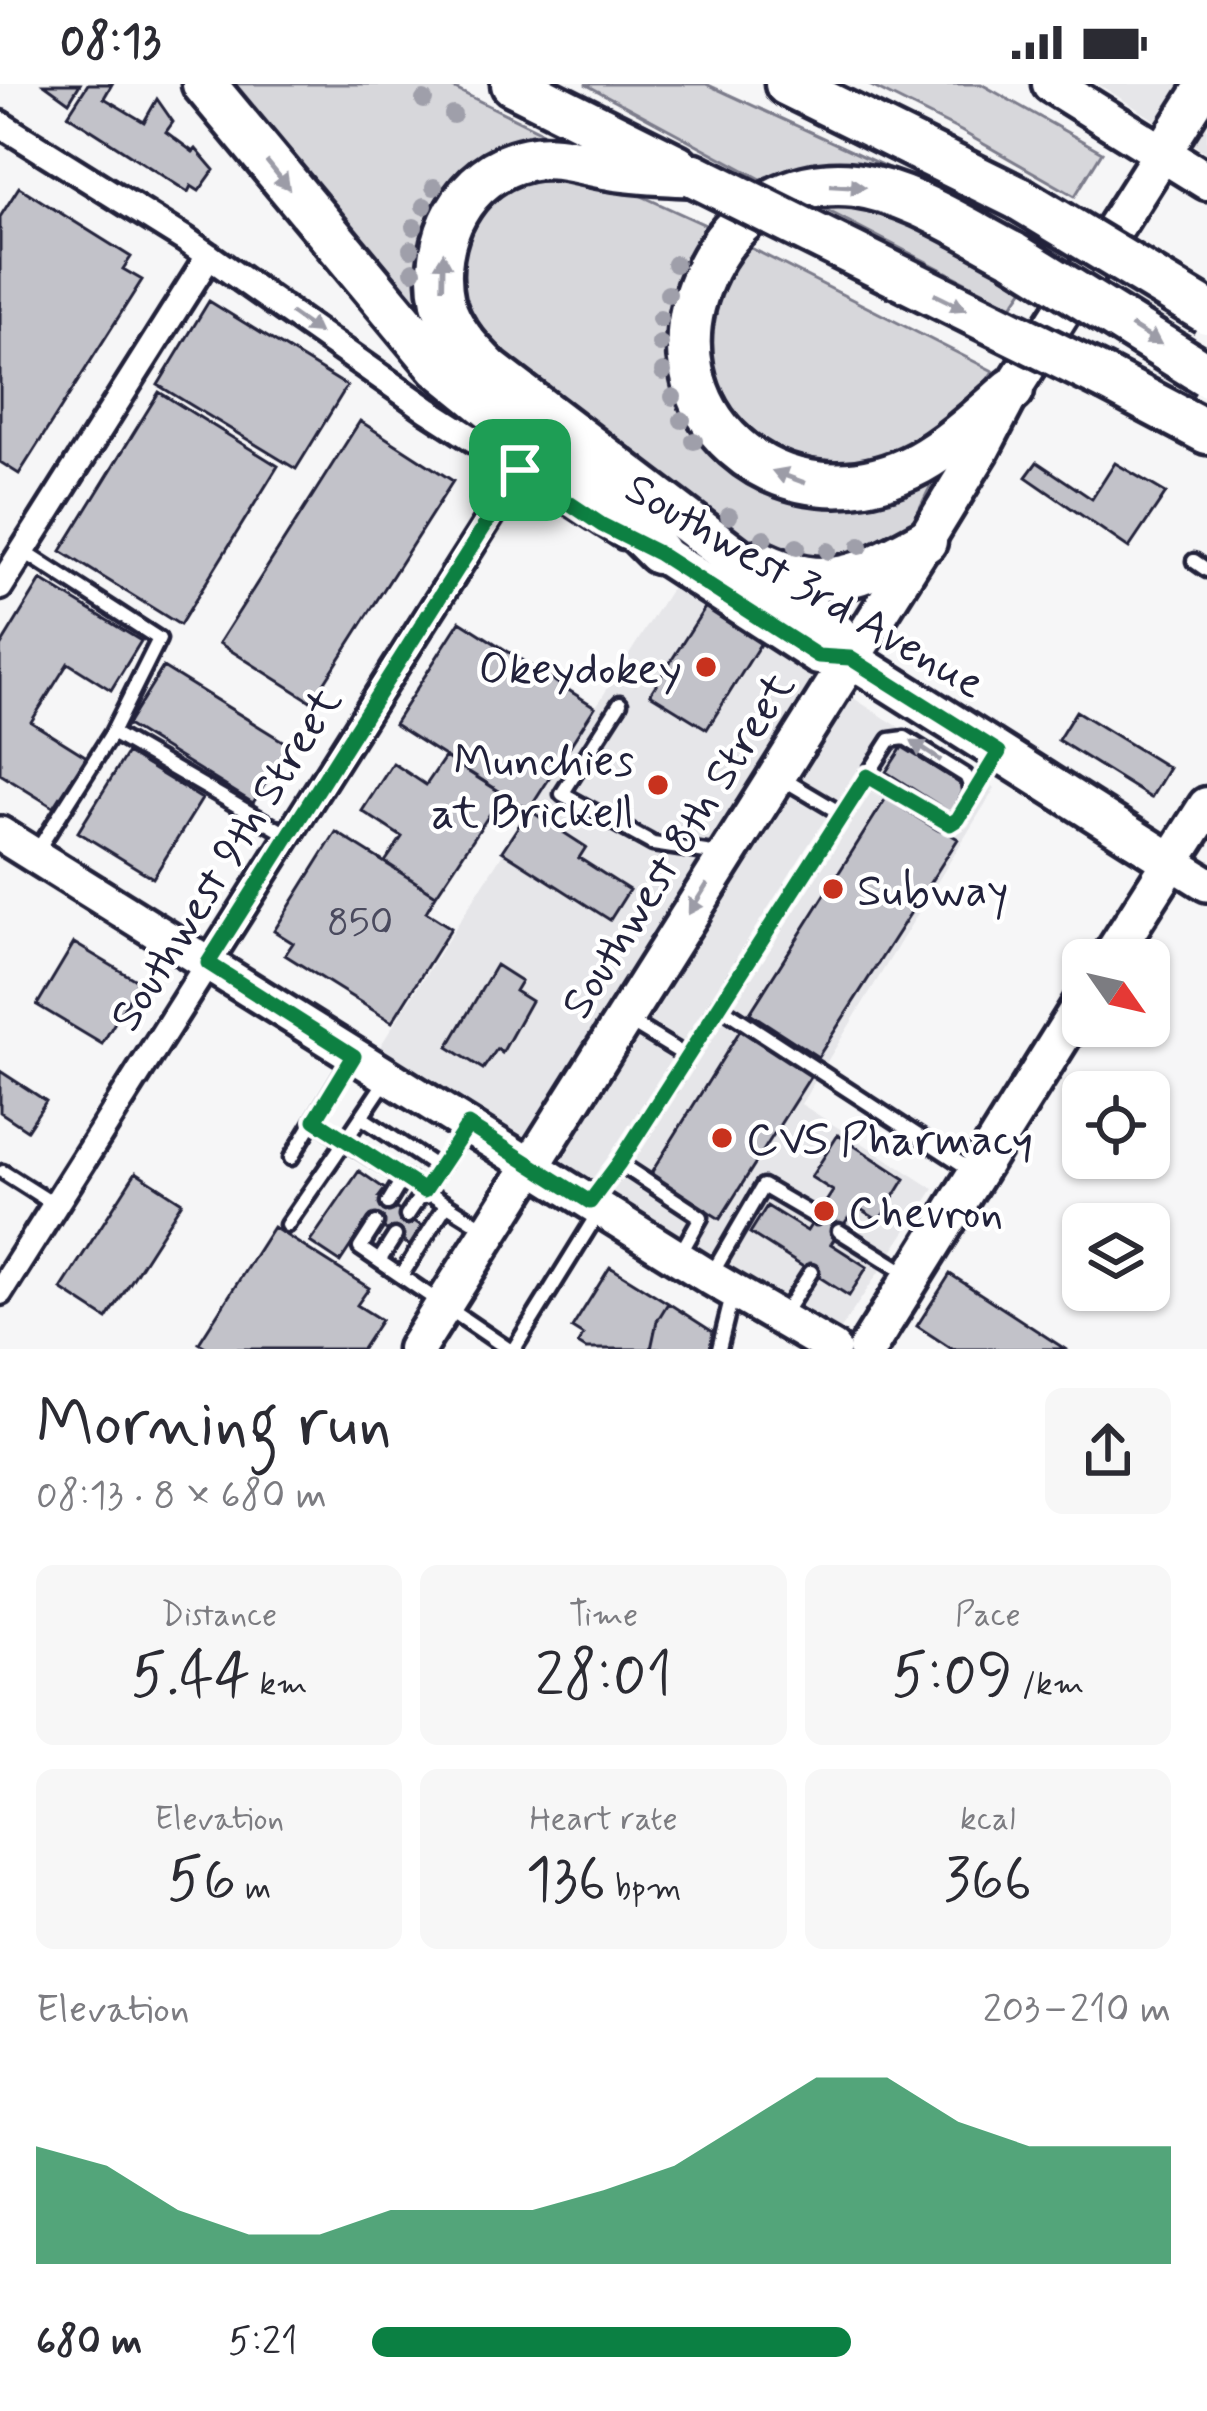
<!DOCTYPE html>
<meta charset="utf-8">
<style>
:root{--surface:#fff;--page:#f7f7f7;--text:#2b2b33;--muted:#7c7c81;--accent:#0b8043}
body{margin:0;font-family:Mynerve,sans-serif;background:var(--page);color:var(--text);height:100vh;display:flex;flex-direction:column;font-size:45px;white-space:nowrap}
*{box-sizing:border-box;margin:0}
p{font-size:39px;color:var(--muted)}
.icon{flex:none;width:66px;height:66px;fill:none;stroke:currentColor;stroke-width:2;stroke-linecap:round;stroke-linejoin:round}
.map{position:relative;height:1265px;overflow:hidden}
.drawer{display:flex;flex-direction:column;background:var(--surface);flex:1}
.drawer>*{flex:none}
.needle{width:78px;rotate:124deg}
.tools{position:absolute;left:1062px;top:855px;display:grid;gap:24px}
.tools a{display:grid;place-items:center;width:108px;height:108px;border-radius:18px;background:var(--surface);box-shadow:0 3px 9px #0004;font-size:60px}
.pin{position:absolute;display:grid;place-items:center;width:102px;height:102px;color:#fff;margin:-51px;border-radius:24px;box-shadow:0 6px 18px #0006}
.round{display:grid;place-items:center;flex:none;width:126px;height:126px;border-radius:18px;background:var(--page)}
.headline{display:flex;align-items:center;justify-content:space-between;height:204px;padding:0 36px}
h1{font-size:66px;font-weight:600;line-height:90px}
.metrics{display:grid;grid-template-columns:repeat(3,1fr);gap:18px;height:204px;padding:12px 36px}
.metrics div{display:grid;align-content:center;border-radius:18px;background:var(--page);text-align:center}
.metrics b{font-size:60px;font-weight:600}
.metrics small{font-size:33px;font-weight:400}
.metrics p{font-size:33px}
.chart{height:336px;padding:24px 36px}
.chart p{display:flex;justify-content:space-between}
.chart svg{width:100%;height:216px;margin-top:12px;fill:var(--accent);opacity:.7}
ul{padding:0 36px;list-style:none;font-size:39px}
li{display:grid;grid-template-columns:192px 144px 1fr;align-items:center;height:90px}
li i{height:30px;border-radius:15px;background:var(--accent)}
.status{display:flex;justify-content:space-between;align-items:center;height:84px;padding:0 60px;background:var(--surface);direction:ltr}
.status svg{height:33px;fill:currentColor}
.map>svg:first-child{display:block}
.built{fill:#e6e6e9}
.green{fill:#d7d7db;stroke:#7c7c8b;stroke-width:3}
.building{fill:#c2c2c9;stroke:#22223b;stroke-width:3}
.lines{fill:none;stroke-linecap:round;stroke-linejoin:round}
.lane-casing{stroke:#22223b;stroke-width:21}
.street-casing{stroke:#22223b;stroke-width:33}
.secondary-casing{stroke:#22223b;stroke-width:42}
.primary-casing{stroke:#22223b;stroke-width:45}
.highway-casing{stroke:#22223b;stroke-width:51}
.lane{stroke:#fff;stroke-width:12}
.street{stroke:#fff;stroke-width:24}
.secondary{stroke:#fff;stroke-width:33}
.primary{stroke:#fff;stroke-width:36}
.highway{stroke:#fff;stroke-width:42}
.highway-bridge-casing{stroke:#22223b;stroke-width:51;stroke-linecap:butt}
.highway-bridge{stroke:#fff;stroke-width:42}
.tree{fill:#9f9faa}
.oneway{fill:#9c9ca7}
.route-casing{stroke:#fff;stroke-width:24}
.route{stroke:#0b8043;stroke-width:15}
.poi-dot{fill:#c8321e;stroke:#fff;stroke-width:4.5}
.labels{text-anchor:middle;stroke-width:9;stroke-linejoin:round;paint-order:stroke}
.number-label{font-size:39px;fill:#4a4a5e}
.street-label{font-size:45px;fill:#22223b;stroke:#fff}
.poi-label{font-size:45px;fill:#22223b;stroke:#fff;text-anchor:start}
</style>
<div class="status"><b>08:13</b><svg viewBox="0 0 49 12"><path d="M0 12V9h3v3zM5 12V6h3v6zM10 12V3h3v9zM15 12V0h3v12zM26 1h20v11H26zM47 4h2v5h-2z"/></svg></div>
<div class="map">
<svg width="1207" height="1265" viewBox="0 0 1207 1265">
<rect width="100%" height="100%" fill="#f6f6f7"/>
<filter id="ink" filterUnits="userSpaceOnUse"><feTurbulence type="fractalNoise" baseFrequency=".00833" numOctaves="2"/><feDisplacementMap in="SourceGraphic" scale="24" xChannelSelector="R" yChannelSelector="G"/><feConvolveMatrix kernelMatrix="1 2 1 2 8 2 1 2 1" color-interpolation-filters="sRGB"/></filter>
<g filter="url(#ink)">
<!-- built -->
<path class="built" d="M 1098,0 L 1207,0 L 1207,69 Z
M 674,500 L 995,704 L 801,1020 L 934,1105 L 835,1254 L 379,964 Z"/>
<!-- green -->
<path class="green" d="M 223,0 L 445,0 L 552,53 L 498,74 L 431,221 L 810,542 L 684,465 L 490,313 Z
M 585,0 L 706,0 L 906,92 L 1020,154 L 772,101 Z
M 867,0 L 981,0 L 1102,68 L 1075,112 L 961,47 Z
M 589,88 L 714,145 L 688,185 L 732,376 L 935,393 L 913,438 L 900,455 L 878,472 L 781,480 L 733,451 L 516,292 L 455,213 L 459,159 L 470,135 L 512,96 Z
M 809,117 L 875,118 L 1029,197 L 1012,222 Z
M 739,158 L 993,287 L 971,321 L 916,370 L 807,388 L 744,353 L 708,294 L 702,259 Z"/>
<!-- building -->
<path class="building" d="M 44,0 L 80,0 L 69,18 Z
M 88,0 L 112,0 L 104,14 L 144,38 L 157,15 L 173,38 L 166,48 L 193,68 L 196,65 L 214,86 L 199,107 L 191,102 L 188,108 L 68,31 Z
M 19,103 L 131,173 L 123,185 L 142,196 L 19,390 L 0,378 L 0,133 Z
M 209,217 L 347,302 L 296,385 L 158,301 Z
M 159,308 L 278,382 L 180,541 L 61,467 Z
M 360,337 L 453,397 L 312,618 L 219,559 Z
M 1037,378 L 1092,415 L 1115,379 L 1166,409 L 1129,464 L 1026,393 Z
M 41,496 L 141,557 L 111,606 L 68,579 L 31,638 L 90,675 L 58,726 L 0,690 L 0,563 Z
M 706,522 L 762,557 L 707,645 L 650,610 Z
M 460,537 L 595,623 L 529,726 L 394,640 Z
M 163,583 L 289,661 L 253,719 L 127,641 Z
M 1076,627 L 1169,684 L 1151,714 L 1058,656 Z
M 905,659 L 924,671 L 921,675 L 948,692 L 950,689 L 958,694 L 956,697 L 965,703 L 967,709 L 954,731 L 886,688 Z
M 127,669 L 202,715 L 153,794 L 78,748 Z
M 445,673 L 503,710 L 436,811 L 385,778 L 402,753 L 362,727 L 393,679 L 426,701 Z
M 888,711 L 958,755 L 818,973 L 750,929 Z
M 529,726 L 586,763 L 579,774 L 629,806 L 610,836 L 502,767 Z
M 336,748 L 436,811 L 426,828 L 451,844 L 392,938 L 285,871 L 293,859 L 274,847 Z
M 74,859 L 139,898 L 102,960 L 37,921 Z
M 496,881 L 521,897 L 515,907 L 531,917 L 502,969 L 497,965 L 483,985 L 448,963 Z
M 741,945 L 812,990 L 720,1135 L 650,1091 Z
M 0,987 L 46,1017 L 27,1046 L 0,1028 Z
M 838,1051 L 905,1095 L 879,1137 L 856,1122 L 831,1160 L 867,1183 L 849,1212 L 750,1149 L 767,1122 L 807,1147 L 833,1107 L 811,1093 Z
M 359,1087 L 385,1105 L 379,1113 L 423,1143 L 410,1162 L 369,1134 L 340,1178 L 310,1158 Z
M 136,1088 L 182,1118 L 107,1235 L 61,1205 Z
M 273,1143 L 369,1204 L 357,1221 L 381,1236 L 362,1265 L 209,1265 L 199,1259 Z
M 610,1183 L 668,1219 L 657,1237 L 651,1265 L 586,1265 L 578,1260 L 583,1251 L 572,1244 Z
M 950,1190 L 1065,1265 L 952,1265 L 917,1242 Z
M 668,1219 L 713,1248 L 710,1265 L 651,1265 L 657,1237 Z"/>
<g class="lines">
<!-- lane casing -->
<g class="lane-casing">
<path id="lane" d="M 23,467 L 159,555 L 112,649 L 288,751
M 1194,477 L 1207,486
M 620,619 L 562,710 L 653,760 L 719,770
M 783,695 L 842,730
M 971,712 L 995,674
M 35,770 L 112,649
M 719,922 L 974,1088
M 630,938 L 686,972
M 388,993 L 345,1057 L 486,1145
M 361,1033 L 438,1084
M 291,1074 L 353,972
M 619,1079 L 701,1133 L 679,1172
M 3,1088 L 55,1121
M 590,1117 L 619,1079 L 890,656 L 905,654 L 966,692 C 976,710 967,719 958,735 L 942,738 L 867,692
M 388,1119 L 403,1094
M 407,1132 L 467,1043
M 376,1139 L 360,1164 L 508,1265
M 287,1141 L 345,1057 L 315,1036
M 839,1147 L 911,1192
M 379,1177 L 395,1152
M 401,1192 L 446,1121
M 710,1193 L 763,1102 L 816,1133
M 781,1234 L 811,1188
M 514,1265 L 600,1126
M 719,1265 L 733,1208"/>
</g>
<!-- street casing -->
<g class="street-casing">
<path id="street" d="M 0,40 L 186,156 L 428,326 L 624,452
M 0,503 L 209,172
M 0,1208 L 520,386"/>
</g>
<!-- secondary casing -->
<g class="secondary-casing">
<path id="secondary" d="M 0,750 L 709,1193 L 833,1265
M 1172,778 L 1207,800"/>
</g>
<!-- primary casing -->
<g class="primary-casing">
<path id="primary" d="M 1051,0 L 1207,97
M 658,468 L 818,572 L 850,574 L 1172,778
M 1109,876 L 1207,722
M 416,1265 L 925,457 L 980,367 L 1012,306 L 1206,0
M 867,1265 L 1083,918"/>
</g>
<!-- highway casing -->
<g class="highway-casing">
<path id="highway" d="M 204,0 L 439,282 L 614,424 L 658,468
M 513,0 L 677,82
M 787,0 L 1020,115
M 694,91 C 667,89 638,89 611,84 C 582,80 558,69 528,75 C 464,88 429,156 443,219 C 450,246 470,267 490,287 L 835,550 L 850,574
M 1108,296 L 1207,348
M 1012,306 C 983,331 953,360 919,379 C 782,452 637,327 707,185 C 719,161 736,139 760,124 C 788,106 821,97 855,101 C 911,109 963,144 1013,170
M 759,478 C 829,511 861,492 925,457"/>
</g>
<!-- lane -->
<use href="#lane" class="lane"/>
<!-- street -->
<use href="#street" class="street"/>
<!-- secondary -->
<use href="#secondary" class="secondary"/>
<!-- primary -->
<use href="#primary" class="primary"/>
<!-- highway -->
<use href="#highway" class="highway"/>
<!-- highway-bridge casing -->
<g class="highway-bridge-casing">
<path id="highway-bridge" d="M 694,91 L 1108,296
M 1020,115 L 1207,228
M 1013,170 L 1207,291"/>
</g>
<!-- highway-bridge -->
<use href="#highway-bridge" class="highway-bridge"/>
</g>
<!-- trees -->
<g class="tree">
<circle cx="424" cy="16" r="9"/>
<circle cx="453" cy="31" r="9"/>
<circle cx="434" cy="103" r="9"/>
<circle cx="424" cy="122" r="9"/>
<circle cx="414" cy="143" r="9"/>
<circle cx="411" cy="165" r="9"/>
<circle cx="675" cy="180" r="9"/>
<circle cx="413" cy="187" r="9"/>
<circle cx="668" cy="210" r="9"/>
<circle cx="660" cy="235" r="9"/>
<circle cx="660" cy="260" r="9"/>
<circle cx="663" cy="288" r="9"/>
<circle cx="673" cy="313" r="9"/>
<circle cx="682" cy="336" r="9"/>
<circle cx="694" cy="357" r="9"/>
<circle cx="729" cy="432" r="9"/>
<circle cx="764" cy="454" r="9"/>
<circle cx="860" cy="462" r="9"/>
<circle cx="797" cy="463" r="9"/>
<circle cx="828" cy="467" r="9"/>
</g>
<!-- one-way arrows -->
<defs><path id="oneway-solid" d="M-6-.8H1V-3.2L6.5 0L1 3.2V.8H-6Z" transform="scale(3)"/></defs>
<g class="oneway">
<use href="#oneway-solid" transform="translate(278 91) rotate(51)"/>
<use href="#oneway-solid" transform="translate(848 102) rotate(4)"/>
<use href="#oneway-solid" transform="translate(443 186) rotate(-89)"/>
<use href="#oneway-solid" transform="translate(950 218) rotate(26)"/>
<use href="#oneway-solid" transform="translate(305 239) rotate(35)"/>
<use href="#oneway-solid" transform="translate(1146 251) rotate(32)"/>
<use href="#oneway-solid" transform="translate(789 393) rotate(-160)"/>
<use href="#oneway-solid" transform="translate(926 667) rotate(-147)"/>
<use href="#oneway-solid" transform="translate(698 815) rotate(122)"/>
</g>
</g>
<g class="lines" filter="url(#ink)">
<!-- route casing -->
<g class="route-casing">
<path id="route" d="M 520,386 L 602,441 L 658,469 L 818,572 L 850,574 L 999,668 L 958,735 L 950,740 L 867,692 L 619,1079 L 590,1118 L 468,1041 L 424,1107 L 315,1036 L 354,972 L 208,879 Z"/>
</g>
<!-- route -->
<use href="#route" class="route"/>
</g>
<!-- markers -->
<g class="poi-dot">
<circle cx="706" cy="583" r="12"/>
<circle cx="658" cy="701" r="12"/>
<circle cx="833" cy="805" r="12"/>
<circle cx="722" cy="1054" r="12"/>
<circle cx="824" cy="1127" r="12"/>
</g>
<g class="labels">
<!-- number labels -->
<g class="number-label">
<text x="360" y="850">850</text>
</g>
<!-- street labels -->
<g class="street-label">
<text transform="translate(806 500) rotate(30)" y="16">Southwest 3rd Avenue</text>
<text transform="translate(676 760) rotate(-58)" y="16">Southwest 8th Street</text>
<text transform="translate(224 774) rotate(-58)" y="16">Southwest 9th Street</text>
</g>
<!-- poi labels -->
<g class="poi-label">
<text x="682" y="599" text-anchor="end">Okeydokey</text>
<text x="634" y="691" text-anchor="end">Munchies<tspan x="634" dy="52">at Brickell</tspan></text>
<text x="857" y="821">Subway</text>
<text x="746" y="1070">CVS Pharmacy</text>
<text x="848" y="1143">Chevron</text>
</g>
</g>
</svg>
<div class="tools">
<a><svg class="needle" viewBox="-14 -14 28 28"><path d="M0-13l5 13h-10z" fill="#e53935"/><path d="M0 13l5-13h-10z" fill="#7c7c81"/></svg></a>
<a><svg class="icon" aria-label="locate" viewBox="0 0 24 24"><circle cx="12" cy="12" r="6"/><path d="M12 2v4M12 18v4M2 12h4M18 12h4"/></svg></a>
<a><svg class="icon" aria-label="layers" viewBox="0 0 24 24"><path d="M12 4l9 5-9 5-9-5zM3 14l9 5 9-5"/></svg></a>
</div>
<div class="pin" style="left:520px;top:386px;background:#1e9e55"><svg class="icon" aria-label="arrive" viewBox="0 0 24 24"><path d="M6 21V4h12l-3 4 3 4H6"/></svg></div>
</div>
<section class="drawer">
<div class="headline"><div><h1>Morning run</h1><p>08:13 · 8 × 680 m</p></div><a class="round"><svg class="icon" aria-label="share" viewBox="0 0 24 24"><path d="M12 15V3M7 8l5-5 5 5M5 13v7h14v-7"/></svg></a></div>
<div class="metrics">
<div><p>Distance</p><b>5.44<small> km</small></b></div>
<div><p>Time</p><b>28:01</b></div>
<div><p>Pace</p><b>5:09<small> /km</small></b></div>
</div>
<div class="metrics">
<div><p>Elevation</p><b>56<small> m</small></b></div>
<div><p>Heart rate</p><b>136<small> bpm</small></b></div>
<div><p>kcal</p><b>366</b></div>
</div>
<div class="chart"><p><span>Elevation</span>203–210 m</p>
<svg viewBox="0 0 160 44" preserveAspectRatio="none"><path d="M0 44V20L10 24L20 33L30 38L40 38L50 33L60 33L70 33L80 29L90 24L100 15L110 6L120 6L130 15L140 20L150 20L160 20V44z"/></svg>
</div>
<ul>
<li><b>680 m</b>5:21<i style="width:60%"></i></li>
</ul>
</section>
